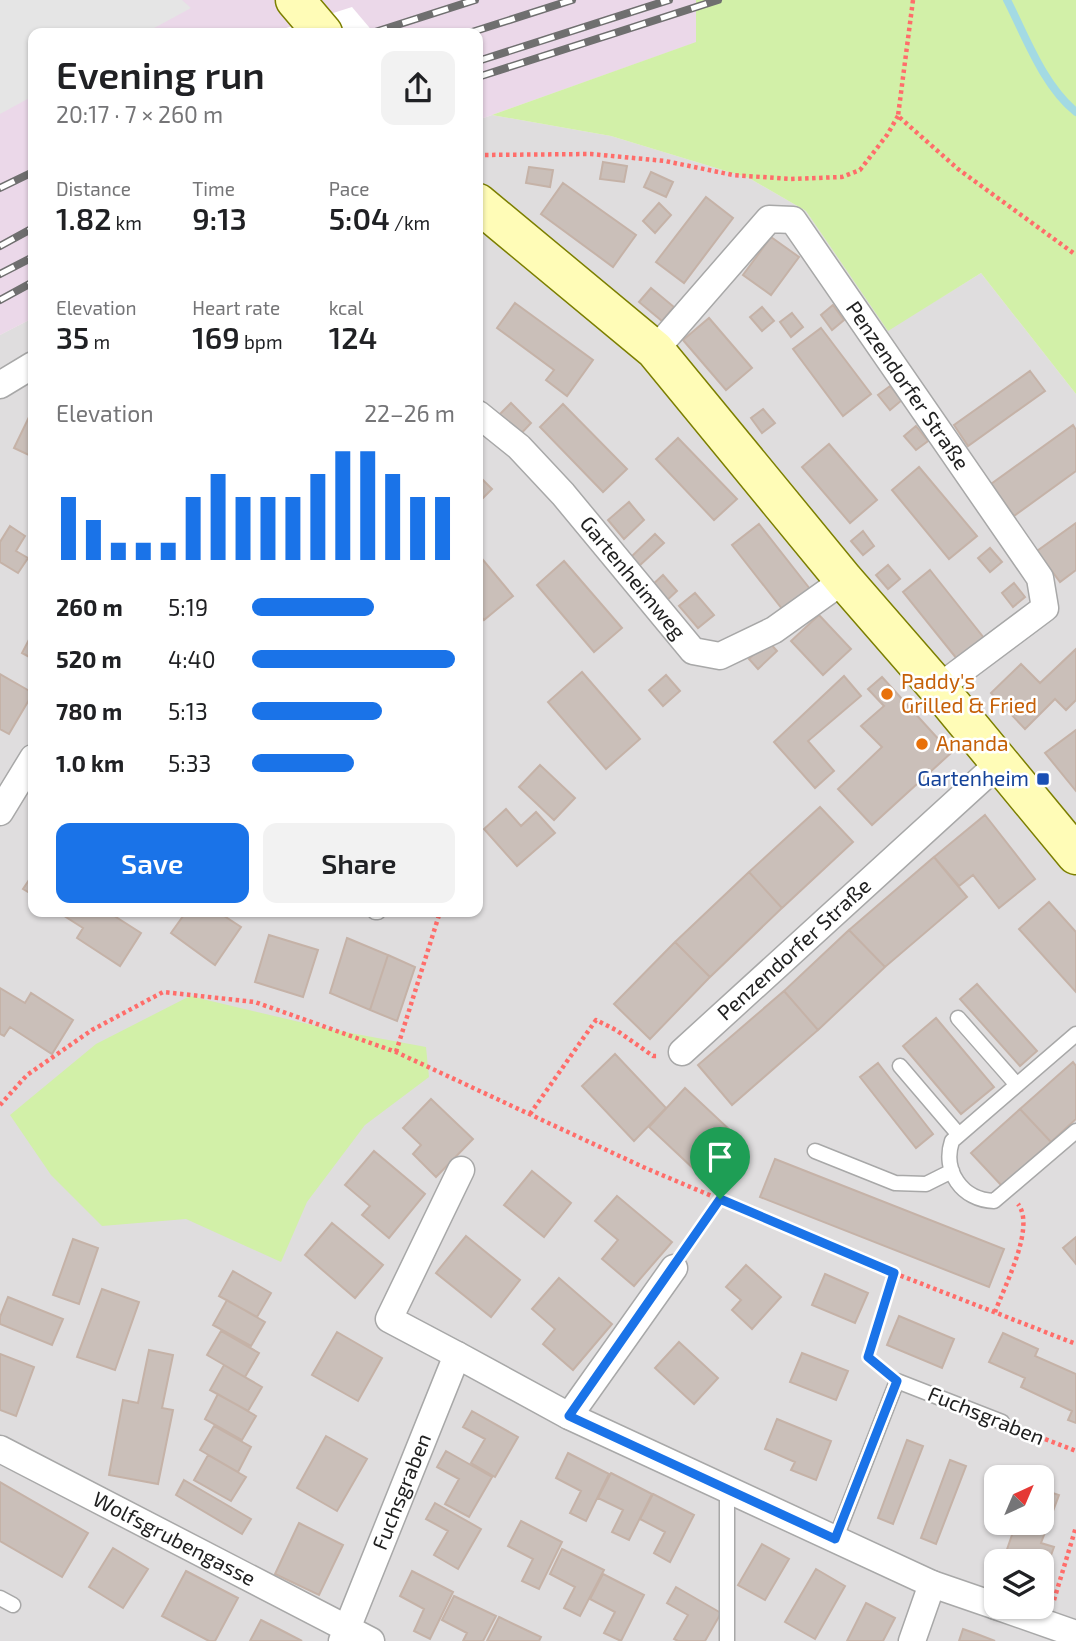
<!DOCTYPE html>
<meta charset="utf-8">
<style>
:root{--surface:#fff;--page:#f2f2f2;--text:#202124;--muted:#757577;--accent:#1a73e8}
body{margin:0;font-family:"Exo 2",sans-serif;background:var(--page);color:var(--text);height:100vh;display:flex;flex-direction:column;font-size:26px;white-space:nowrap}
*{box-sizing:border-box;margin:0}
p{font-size:23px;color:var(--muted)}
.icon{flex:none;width:38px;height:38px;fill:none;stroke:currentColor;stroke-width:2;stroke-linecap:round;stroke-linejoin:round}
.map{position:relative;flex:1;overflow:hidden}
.panel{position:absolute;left:28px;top:28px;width:455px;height:889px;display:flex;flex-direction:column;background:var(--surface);border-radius:14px;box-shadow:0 2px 5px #0004}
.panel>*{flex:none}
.needle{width:46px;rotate:44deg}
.tools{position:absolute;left:984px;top:1465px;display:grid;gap:14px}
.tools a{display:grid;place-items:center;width:70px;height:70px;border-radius:14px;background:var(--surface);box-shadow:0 2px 5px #0004;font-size:35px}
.pin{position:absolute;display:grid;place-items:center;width:60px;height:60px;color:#fff;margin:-72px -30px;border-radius:50% 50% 50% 0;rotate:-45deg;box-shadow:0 0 7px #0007}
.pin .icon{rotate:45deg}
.round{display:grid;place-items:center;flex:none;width:74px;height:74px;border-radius:14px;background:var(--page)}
.headline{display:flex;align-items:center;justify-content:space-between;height:119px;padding:0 28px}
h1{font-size:38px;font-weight:600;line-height:52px}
.figures{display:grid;grid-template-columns:repeat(3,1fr);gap:10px;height:119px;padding:7px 28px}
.figures div{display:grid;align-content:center}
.figures b{font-size:30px;font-weight:600}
.figures small{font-size:19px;font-weight:400}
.figures p{font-size:19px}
.chart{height:196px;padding:14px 28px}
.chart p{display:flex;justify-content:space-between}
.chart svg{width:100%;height:126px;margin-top:7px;stroke:var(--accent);stroke-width:6}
.primary-button{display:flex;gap:14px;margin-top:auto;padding:14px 28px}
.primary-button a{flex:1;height:80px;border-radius:14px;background:var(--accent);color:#fff;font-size:28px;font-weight:600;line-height:80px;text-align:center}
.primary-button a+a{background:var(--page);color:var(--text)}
ul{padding:0 28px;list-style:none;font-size:23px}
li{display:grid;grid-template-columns:112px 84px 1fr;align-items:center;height:52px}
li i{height:18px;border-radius:9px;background:var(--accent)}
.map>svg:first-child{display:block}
.residential{fill:#dfddde;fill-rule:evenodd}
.industrial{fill:#ebd8e9}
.grass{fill:#d2f0a8}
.parking{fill:#e5e5e5}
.pier{fill:#fff}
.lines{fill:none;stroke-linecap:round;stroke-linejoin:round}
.stream{stroke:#a3dae3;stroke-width:8}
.building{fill:#cabfb9;stroke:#c5b2a7;stroke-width:2}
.lane-casing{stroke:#a8a8a8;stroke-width:17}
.street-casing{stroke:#a8a8a8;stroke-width:29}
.secondary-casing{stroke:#7c7f00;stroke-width:41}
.path{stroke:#ff6d6a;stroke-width:4.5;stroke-dasharray:3.5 3.5;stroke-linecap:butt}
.lane{stroke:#fff;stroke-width:14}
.street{stroke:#fff;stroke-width:26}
.secondary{stroke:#fffcb7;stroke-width:38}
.rail-casing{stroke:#6f6f6f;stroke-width:8}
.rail{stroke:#fff;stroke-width:5;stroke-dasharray:16;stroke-linecap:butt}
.route-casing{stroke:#fff;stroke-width:14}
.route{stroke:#1a73e8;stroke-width:9}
.food-dot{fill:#e8710a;stroke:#fff;stroke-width:2.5}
.transit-dot{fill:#1a4fb4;stroke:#fff;stroke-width:2.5}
.labels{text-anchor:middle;stroke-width:5;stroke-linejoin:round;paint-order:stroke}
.street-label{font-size:21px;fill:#212121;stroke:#fff}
.food-label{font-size:21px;fill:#c56008;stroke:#fff;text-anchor:start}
.transit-label{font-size:21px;fill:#164399;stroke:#fff;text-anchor:end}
</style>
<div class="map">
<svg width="1076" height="1641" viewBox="0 0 1076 1641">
<rect width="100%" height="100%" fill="#f2ede6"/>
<!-- residential -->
<path class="residential" d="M 492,115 L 611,136 L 749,178 L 806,211 L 888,330 L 981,273 L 1076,394 L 1076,1641 L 0,1641 L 0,335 L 33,318 L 33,912 L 478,912 L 478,120 ZM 996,1477 L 1041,1477 L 1041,1522 L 996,1522 ZM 996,1561 L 1041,1561 L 1041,1606 L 996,1606 Z"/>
<!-- industrial -->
<path class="industrial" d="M 0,0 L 696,0 L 697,42 L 478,120 L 478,33 L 33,33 L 33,318 L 0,335 Z"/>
<!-- grass -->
<path class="grass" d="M 696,0 L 1076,0 L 1076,394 L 981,273 L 888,331 L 806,211 L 749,178 L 611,136 L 492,115 L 696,42 Z
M 190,996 L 329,1029 L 426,1047 L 429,1077 L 365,1125 L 307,1202 L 281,1262 L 186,1219 L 102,1226 L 51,1175 L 10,1115 L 96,1044 Z"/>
<!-- parking -->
<path class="parking" d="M 0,0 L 182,0 L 191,8 L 145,33 L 33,33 L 33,96 L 0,114 Z"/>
<!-- pier -->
<path class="pier" d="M 352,7 L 374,33 L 287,33 L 283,29 Z"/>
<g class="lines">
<!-- stream -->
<path class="stream" d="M 1007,0 C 1026,37 1043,85 1076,112"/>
</g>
<!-- building -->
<path class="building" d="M 603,162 L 627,166 L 624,182 L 600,179 Z
M 529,167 L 553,170 L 550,187 L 526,183 Z
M 651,172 L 673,182 L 666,197 L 644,187 Z
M 563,183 L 636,235 L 613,267 L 541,214 Z
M 706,197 L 733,218 L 684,283 L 656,262 Z
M 659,203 L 671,215 L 655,233 L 643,221 Z
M 771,237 L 799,257 L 771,295 L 743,275 Z
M 651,288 L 674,307 L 662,321 L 639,302 Z
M 515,303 L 593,360 L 567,396 L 546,380 L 554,370 L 497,328 Z
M 833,305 L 844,320 L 832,330 L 821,315 Z
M 762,307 L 774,321 L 762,331 L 750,317 Z
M 792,313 L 803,327 L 791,337 L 780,322 Z
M 709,318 L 752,368 L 726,390 L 683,340 Z
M 821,328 L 871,394 L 843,416 L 793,349 Z
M 1030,371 L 1045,391 L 968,446 L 954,425 Z
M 890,386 L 902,400 L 890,410 L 878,395 Z
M 511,403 L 531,423 L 515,440 L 494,420 Z
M 563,404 L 627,469 L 603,492 L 540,427 Z
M 763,409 L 775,423 L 762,433 L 751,418 Z
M 30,415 L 33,416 L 33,457 L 14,448 Z
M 1073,425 L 1076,430 L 1076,471 L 1014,516 L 991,484 Z
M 916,426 L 928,441 L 916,450 L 904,436 Z
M 678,438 L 737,499 L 714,520 L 656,459 Z
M 829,444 L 877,500 L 850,523 L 802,467 Z
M 919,467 L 977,536 L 949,559 L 892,490 Z
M 478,475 L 492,489 L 478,503 Z
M 629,502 L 644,520 L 624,539 L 608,520 Z
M 1076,523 L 1076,570 L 1060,582 L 1037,551 Z
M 759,524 L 810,589 L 783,610 L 732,545 Z
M 10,526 L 25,536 L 16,551 L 28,558 L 18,573 L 0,562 L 0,542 Z
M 863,531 L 874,546 L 863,555 L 851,541 Z
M 655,534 L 664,543 L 639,566 L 631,557 Z
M 990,548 L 1002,562 L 990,572 L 978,558 Z
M 478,554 L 513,596 L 484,620 L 478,612 Z
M 564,561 L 622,628 L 594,652 L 537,585 Z
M 888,565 L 900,579 L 888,589 L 876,575 Z
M 930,570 L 984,638 L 957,659 L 903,592 Z
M 663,575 L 677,591 L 665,602 L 651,586 Z
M 1014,583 L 1025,597 L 1013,607 L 1002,593 Z
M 695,593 L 714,615 L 698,628 L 679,606 Z
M 819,615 L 851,649 L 823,675 L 791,641 Z
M 33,632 L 33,659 L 22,653 Z
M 768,641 L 777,651 L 758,669 L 749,659 Z
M 1076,649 L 1076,700 L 1066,710 L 1055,699 L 1025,729 L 991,693 L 1021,664 L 1040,683 Z
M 582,672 L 640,739 L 606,769 L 548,702 Z
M 0,674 L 33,693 L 9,734 L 0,729 Z
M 666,675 L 680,691 L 663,706 L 649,690 Z
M 844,676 L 861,696 L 808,741 L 834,771 L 815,788 L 774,742 Z
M 882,677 L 951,753 L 872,825 L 838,789 L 882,747 L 861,726 L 884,706 L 868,689 Z
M 1076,730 L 1076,791 L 1045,753 Z
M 540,765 L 575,798 L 554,820 L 519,787 Z
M 820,807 L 853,842 L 782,908 L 749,872 Z
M 506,809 L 521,826 L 536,812 L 555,833 L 517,866 L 484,829 Z
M 985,815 L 1035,879 L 999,908 L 973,875 L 959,886 L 934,857 Z
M 934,857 L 967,897 L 885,967 L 849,930 Z
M 749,872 L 782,908 L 710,977 L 675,942 Z
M 33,874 L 33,895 L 23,889 Z
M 1049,902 L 1076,932 L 1076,992 L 1019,929 Z
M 58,912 L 108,912 L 141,933 L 120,966 L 77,938 L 83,928 Z
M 186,912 L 218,912 L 241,927 L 215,965 L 171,933 Z
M 849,930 L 885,967 L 818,1030 L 784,991 Z
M 269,935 L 318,950 L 303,997 L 255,982 Z
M 347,938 L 388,955 L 370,1010 L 330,993 Z
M 675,942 L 710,977 L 650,1039 L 614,1004 Z
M 388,955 L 415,967 L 397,1021 L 370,1010 Z
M 977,984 L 1037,1051 L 1020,1066 L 960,999 Z
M 0,988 L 25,1003 L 31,993 L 73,1020 L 52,1054 L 10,1027 L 4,1036 L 0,1034 Z
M 784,991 L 818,1030 L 732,1105 L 698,1065 Z
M 936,1018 L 994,1087 L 961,1114 L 903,1046 Z
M 615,1054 L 666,1108 L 634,1141 L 582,1086 Z
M 1073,1062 L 1076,1066 L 1076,1119 L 1051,1142 L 1020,1109 Z
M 878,1063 L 933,1134 L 916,1148 L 860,1077 Z
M 685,1088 L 732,1132 L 696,1171 L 649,1127 Z
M 431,1099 L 473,1139 L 436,1177 L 413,1154 L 421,1145 L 403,1128 Z
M 1020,1109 L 1051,1142 L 1002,1186 L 971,1153 Z
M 374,1151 L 425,1194 L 389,1238 L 362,1215 L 370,1206 L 345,1185 Z
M 775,1159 L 1004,1249 L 989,1287 L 760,1197 Z
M 532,1171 L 571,1203 L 544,1237 L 504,1205 Z
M 617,1196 L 672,1242 L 634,1286 L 602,1259 L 618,1240 L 595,1221 Z
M 332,1223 L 383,1265 L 355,1298 L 305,1255 Z
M 466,1236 L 520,1280 L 491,1317 L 436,1273 Z
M 1076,1237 L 1076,1264 L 1063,1248 Z
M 73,1239 L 98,1248 L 79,1304 L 53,1295 Z
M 746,1265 L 781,1297 L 752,1329 L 732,1310 L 741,1300 L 726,1287 Z
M 233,1271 L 271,1293 L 257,1317 L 219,1296 Z
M 825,1274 L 868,1293 L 855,1323 L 812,1305 Z
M 559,1278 L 612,1324 L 573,1370 L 543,1344 L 555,1329 L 532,1309 Z
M 102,1289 L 139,1302 L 115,1370 L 77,1357 Z
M 8,1297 L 63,1319 L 52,1345 L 0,1324 L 0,1317 Z
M 227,1300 L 265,1322 L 251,1346 L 213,1325 Z
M 899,1316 L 954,1339 L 942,1368 L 887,1345 Z
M 221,1331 L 259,1353 L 245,1377 L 207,1355 Z
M 337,1332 L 382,1358 L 358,1401 L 312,1375 Z
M 1003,1333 L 1038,1349 L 1035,1356 L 1076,1374 L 1076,1423 L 1068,1420 L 1072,1411 L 1021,1387 L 1025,1378 L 989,1362 Z
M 679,1342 L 718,1378 L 694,1404 L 655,1368 Z
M 149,1350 L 173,1355 L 162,1408 L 173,1410 L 158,1484 L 109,1475 L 123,1400 L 138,1403 Z
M 802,1353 L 848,1371 L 836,1400 L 790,1382 Z
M 0,1354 L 34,1367 L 16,1416 L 0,1410 Z
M 224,1365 L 262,1387 L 248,1411 L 210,1390 Z
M 218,1394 L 256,1416 L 242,1440 L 205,1419 Z
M 472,1411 L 518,1437 L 495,1477 L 471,1463 L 485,1439 L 463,1427 Z
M 777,1419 L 831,1441 L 816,1480 L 791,1470 L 795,1462 L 765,1449 Z
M 214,1426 L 251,1447 L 238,1472 L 200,1450 Z
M 326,1436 L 367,1459 L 337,1511 L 297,1488 Z
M 907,1440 L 923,1446 L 893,1524 L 878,1518 Z
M 446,1451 L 492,1477 L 469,1517 L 445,1504 L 459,1479 L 437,1467 Z
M 568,1453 L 609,1474 L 586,1521 L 570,1513 L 581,1491 L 556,1478 Z
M 208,1455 L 246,1477 L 231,1501 L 194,1480 Z
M 950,1460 L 966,1466 L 936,1544 L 921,1538 Z
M 611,1473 L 652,1494 L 629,1540 L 612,1532 L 623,1510 L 598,1498 Z
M 184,1480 L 251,1519 L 242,1534 L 176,1495 Z
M 0,1482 L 88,1533 L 62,1577 L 0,1541 Z
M 1041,1489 L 1059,1495 L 1041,1543 L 1054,1547 L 1041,1583 L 1041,1561 L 1003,1561 L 1013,1532 L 1001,1528 L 1003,1522 L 1041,1522 Z
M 653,1494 L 694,1515 L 670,1562 L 654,1553 L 665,1532 L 640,1519 Z
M 435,1503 L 481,1529 L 458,1569 L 434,1555 L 448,1531 L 426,1519 Z
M 521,1521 L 562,1542 L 539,1589 L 522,1581 L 533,1559 L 508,1546 Z
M 299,1523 L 343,1545 L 319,1595 L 275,1574 Z
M 762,1544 L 789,1559 L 765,1600 L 738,1585 Z
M 113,1548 L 148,1569 L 123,1608 L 89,1587 Z
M 562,1549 L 604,1570 L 580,1616 L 564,1608 L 575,1587 L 550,1574 Z
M 816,1569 L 845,1586 L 815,1639 L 785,1622 Z
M 186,1571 L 238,1598 L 215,1641 L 209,1641 L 162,1616 Z
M 412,1571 L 453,1592 L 430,1639 L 414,1631 L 424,1609 L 400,1596 Z
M 603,1574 L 644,1595 L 621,1641 L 604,1633 L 615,1612 L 590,1599 Z
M 676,1587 L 721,1613 L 705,1641 L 678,1641 L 674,1639 L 688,1615 L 667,1603 Z
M 454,1596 L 496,1616 L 483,1641 L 463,1641 L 467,1633 L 442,1620 Z
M 866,1603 L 895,1618 L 883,1641 L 847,1641 Z
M 499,1617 L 541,1637 L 539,1641 L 487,1641 Z
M 261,1620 L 277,1628 L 302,1641 L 250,1641 Z
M 963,1629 L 977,1634 L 995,1641 L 959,1641 Z"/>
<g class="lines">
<!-- lane casing -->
<g class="lane-casing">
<path id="lane" d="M 375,912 L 378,912
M 958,1018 L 1017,1085
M 1076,1034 L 952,1141 C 942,1171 962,1200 994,1201 L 1076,1131
M 900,1066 L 959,1135
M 815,1151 L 895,1183 L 926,1184 L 952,1171
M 727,1489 L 727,1641
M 835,1540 L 897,1381 L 1002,1422
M 0,1598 L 13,1605"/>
</g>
<!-- street casing -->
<g class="street-casing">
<g id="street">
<path id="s1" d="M 655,350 L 769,219 L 793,220 L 1040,578 L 1045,608 L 938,688"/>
<path d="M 0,385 L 33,365"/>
<path id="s2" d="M 478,414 L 519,447 L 563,494 L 693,651 L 720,656 L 774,630 L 844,580"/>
<path d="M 0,812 L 33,758"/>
<path id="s3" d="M 682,1052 L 999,763"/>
<path d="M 457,1355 L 389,1319 L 461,1170"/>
<path d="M 569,1416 L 674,1268"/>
<path id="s4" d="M 0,1449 L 371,1641"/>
<path d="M 932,1584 L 996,1606"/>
<path d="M 996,1606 L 1076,1634"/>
<path id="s5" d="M 342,1641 L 457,1355 L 569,1416 L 932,1584 L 912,1641"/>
</g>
</g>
<!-- secondary casing -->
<g class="secondary-casing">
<path id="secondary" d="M 295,0 L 323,33
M 478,203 L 655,350 L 844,580 L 938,688 L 1076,855"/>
</g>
<!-- path -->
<path class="path" d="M 913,0 L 898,116 L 958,169 L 1076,255
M 478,155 L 591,154 L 665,161 L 733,175 L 790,179 L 842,177 L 860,170 L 887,135 L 898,116
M 396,1052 L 440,912
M 0,1105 L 27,1075 L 92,1030 L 163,992 L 255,1002 L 396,1052 L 643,1167 L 894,1273 L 1076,1344
M 530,1114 L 596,1020 L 616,1030 L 653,1056 L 657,1056
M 688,1248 L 720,1199
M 995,1312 C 1004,1287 1036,1227 1018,1204
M 883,1369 L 868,1357 L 894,1273
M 1019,1429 L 1076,1451
M 1054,1600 L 1076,1527"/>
<!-- lane -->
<use href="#lane" class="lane"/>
<!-- street -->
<use href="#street" class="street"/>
<!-- secondary -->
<use href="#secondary" class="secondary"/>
<!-- rail casing -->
<g class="rail-casing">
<path id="rail" d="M 372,33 L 475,0
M 469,33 L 572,0
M 478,61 L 669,0
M 478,77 L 718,0
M 0,188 L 33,172
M 0,246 L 33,228
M 0,274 L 33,257
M 0,300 L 33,282"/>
</g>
<!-- rail -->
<use href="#rail" class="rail"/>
</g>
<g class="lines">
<!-- route casing -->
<g class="route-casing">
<path id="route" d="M 720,1199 L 894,1273 L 868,1357 L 897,1381 L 835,1539 L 569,1416 Z"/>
</g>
<!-- route -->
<use href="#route" class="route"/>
</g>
<!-- markers -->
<g class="food-dot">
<circle cx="887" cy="694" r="7"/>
<circle cx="922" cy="744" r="7"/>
</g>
<rect class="transit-dot" x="1036" y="772" width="14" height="14" rx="3.5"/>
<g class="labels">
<!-- street labels -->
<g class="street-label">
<text dy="7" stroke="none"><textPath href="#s1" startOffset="399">Penzendorfer Straße</textPath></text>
<text dy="7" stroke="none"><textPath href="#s2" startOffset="226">Gartenheimweg</textPath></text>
<text dy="7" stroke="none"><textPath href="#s3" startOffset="152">Penzendorfer Straße</textPath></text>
<text transform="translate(986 1416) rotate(22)" y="7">Fuchsgraben</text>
<text dy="7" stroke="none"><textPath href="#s5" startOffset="161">Fuchsgraben</textPath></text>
<text dy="7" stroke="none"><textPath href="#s4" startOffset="196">Wolfsgrubengasse</textPath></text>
</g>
<!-- food labels -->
<g class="food-label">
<text x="901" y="689">Paddy's<tspan x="901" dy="24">Grilled &amp; Fried</tspan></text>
<text x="936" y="751">Ananda</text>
</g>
<!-- transit labels -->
<g class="transit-label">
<text x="1029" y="786">Gartenheim</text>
</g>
</g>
</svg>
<div class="tools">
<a><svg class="needle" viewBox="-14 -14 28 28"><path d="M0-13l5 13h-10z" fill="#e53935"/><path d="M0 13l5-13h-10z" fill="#757577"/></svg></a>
<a><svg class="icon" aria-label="layers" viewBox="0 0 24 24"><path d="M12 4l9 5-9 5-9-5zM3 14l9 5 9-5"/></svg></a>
</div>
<div class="pin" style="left:720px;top:1199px;background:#1e9e55"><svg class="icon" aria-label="arrive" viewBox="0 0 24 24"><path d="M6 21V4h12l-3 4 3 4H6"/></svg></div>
<section class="panel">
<div class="headline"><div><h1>Evening run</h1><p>20:17 · 7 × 260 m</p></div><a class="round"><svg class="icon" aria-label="share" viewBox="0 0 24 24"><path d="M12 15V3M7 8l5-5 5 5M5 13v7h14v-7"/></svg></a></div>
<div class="figures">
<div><p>Distance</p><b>1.82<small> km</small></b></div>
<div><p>Time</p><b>9:13</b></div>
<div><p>Pace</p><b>5:04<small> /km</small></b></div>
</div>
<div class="figures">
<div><p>Elevation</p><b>35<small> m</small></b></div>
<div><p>Heart rate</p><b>169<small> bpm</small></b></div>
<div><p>kcal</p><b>124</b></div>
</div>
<div class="chart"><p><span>Elevation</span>22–26 m</p>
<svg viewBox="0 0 160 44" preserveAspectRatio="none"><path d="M5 44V22M15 44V30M25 44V38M35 44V38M45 44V38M55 44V22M65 44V14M75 44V22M85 44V22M95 44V22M105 44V14M115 44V6M125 44V6M135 44V14M145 44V22M155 44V22"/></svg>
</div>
<ul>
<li><b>260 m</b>5:19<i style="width:60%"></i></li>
<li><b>520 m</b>4:40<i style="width:100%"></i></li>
<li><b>780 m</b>5:13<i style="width:64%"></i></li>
<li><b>1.0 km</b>5:33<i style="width:50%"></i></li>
</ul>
<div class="primary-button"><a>Save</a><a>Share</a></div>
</section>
</div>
